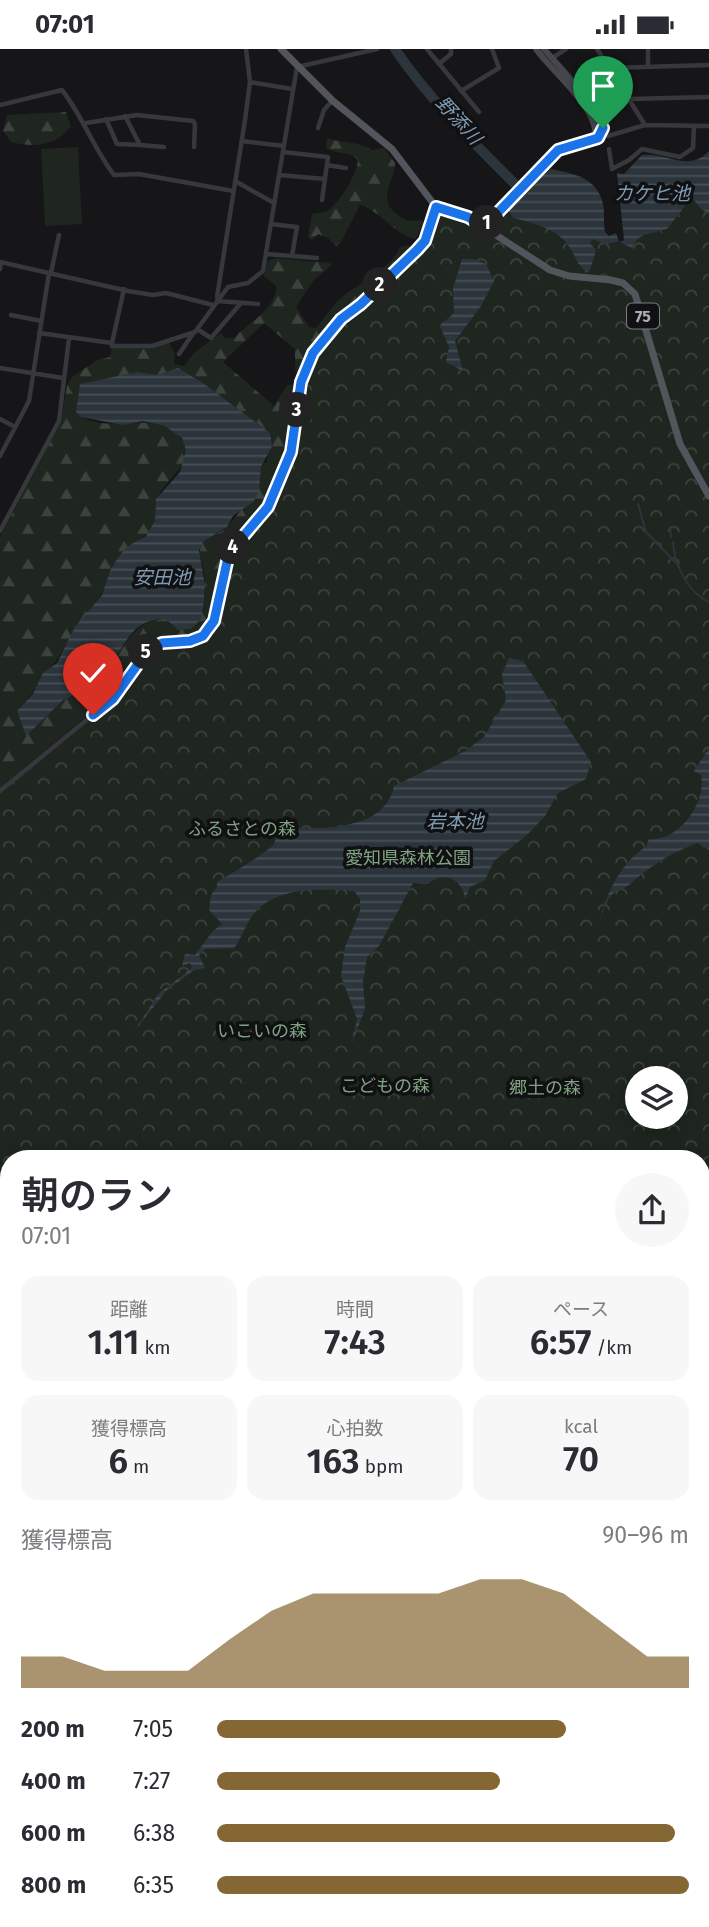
<!DOCTYPE html>
<html lang="ja">
<meta charset="utf-8">
<style>
:root{--surface:#fff;--page:#f7f7f7;--text:#2b2b33;--muted:#7c7c81;--accent:#856733}
body{margin:0;font-family:"Fira Sans","Noto Sans JP",sans-serif;background:var(--page);color:var(--text);height:100vh;display:flex;flex-direction:column;font-size:26px;white-space:nowrap}
*{box-sizing:border-box;margin:0}
p{font-size:23px;color:var(--muted)}
.icon{flex:none;width:38px;height:38px;fill:none;stroke:currentColor;stroke-width:2;stroke-linecap:round;stroke-linejoin:round}
.map{position:relative;flex:1;overflow:hidden}
.side{position:absolute;left:0px;top:1101px;width:710px;height:779px;display:flex;flex-direction:column;background:var(--surface);border-radius:28px 28px 0 0;box-shadow:0 4px 18px #0003}
.side>*{flex:none}
.tools{position:absolute;left:625px;top:1017px;display:grid;gap:14px}
.tools a{display:grid;place-items:center;width:63px;height:63px;border-radius:50%;background:var(--surface);box-shadow:0 4px 18px #0003;font-size:35px}
.pin{position:absolute;display:grid;place-items:center;width:60px;height:60px;color:#fff;margin:-72px -30px;border-radius:50% 50% 50% 0;rotate:-45deg;box-shadow:0 0 7px #0007}
.pin .icon{rotate:45deg}
.km{position:absolute;width:35px;height:35px;margin:-18px;border-radius:50%;background:#222;color:#fff;font-size:19px;line-height:35px;text-align:center}
.round{display:grid;place-items:center;flex:none;width:74px;height:74px;border-radius:37px;background:var(--page)}
.head{display:flex;align-items:center;justify-content:space-between;height:119px;padding:0 21px}
h1{font-size:38px;font-weight:600;line-height:52px}
.stats{display:grid;grid-template-columns:repeat(3,1fr);gap:10px;height:119px;padding:7px 21px}
.stats div{display:grid;align-content:center;border-radius:18px;background:var(--page);text-align:center}
.stats b{font-size:35px;font-weight:600}
.stats small{font-size:19px;font-weight:400}
.stats p{font-size:19px}
.chart{height:196px;padding:14px 21px}
.chart p{display:flex;justify-content:space-between}
.chart svg{width:100%;height:126px;margin-top:7px;fill:var(--accent);opacity:.7}
ul{padding:0 21px;list-style:none;font-size:23px}
li{display:grid;grid-template-columns:112px 84px 1fr;align-items:center;height:52px}
li i{height:18px;border-radius:9px;background:var(--accent)}
.status{display:flex;justify-content:space-between;align-items:center;height:49px;padding:0 35px;background:var(--surface);direction:ltr}
.status svg{height:19px;fill:currentColor}
.map>svg:first-child{display:block}
.forest{fill:url(#forest-firs);fill-rule:evenodd}
.park{fill:url(#park-crowns);fill-rule:evenodd}
.pitch{fill:#1e261f}
.water{fill:url(#water-rules)}
.lines{fill:none;stroke-linecap:round;stroke-linejoin:round}
.stream{stroke:#2c353c;stroke-width:2}
.river{stroke:#2c353c;stroke-width:10}
.street{stroke:#37383d;stroke-width:4.5}
.secondary{stroke:#45474d;stroke-width:6}
.primary{stroke:#53555c;stroke-width:7}
.route-casing{stroke:#fff;stroke-width:14}
.route{stroke:#1a73e8;stroke-width:9}
.labels{text-anchor:middle;stroke-width:7;stroke-linejoin:round;paint-order:stroke}
.shield{fill:#111113;stroke:#7b7e86;stroke-width:2}
.shield-label{font-size:16px;font-weight:bold;fill:#a8adb8}
.park-label{font-size:18px;fill:#7fa381;stroke:#111113}
.water-label{font-size:19px;font-style:italic;fill:#7f9bb3;stroke:#111113}
</style>
<div class="status"><b>07:01</b><svg viewBox="0 0 49 12"><path d="M0 12V9h3v3zM5 12V6h3v6zM10 12V3h3v9zM15 12V0h3v12zM26 1h20v11H26zM47 4h2v5h-2z"/></svg></div>
<div class="map">
<svg width="709" height="1878" viewBox="0 0 709 1878">
<defs>
<pattern id="forest-firs" width="22" height="20" patternUnits="userSpaceOnUse" patternTransform="scale(1.75)"><rect width="22" height="20" fill="#1e261f"/><path d="M5 1l3.5 6h-7zM16 11l3.5 6h-7z" fill="#3c433d"/></pattern>
<pattern id="park-crowns" width="20" height="18" patternUnits="userSpaceOnUse" patternTransform="scale(1.75)"><rect width="20" height="18" fill="#1e261f"/><path d="M2 6a3 3 0 1 1 6 0M12 15a3 3 0 1 1 6 0" fill="none" stroke="#3c433d"/></pattern>
<pattern id="water-rules" width="6" height="5" patternUnits="userSpaceOnUse" patternTransform="scale(1.75)"><rect width="6" height="5" fill="#2c353c"/><path d="M0 2.5h6" fill="none" stroke="#485056"/></pattern>
</defs>
<rect width="100%" height="100%" fill="#161618"/>
<!-- forest -->
<path class="forest" d="M 66,63 L 71,77 C 57,97 34,99 11,93 L 3,82 L 7,66 Z
M 327,89 C 344,95 355,91 372,101 L 384,99 L 395,114 C 395,136 370,154 408,172 L 423,171 L 423,176 L 415,190 C 394,185 381,162 360,156 L 340,195 L 336,197 L 328,189 L 318,185 L 312,191 L 308,188 L 312,165 C 318,163 324,165 329,161 C 342,150 355,128 358,112 C 352,101 335,106 326,99 Z
M 412,196 L 413,202 L 320,289 L 300,329 L 295,320 L 295,300 L 264,274 L 223,313 L 274,357 L 287,336 L 298,335 L 291,395 L 266,457 L 234,493 L 224,509 L 209,576 L 197,587 L 150,597 L 139,607 L 114,644 L 0,739 L 0,488 L 61,373 L 67,337 L 72,328 L 97,311 L 110,308 L 112,299 L 169,293 L 175,306 L 174,315 L 184,317 L 195,303 L 221,284 L 225,289 L 234,289 C 248,274 277,260 276,237 L 264,227 L 268,212 L 275,209 L 330,214 L 332,216 L 314,231 L 296,258 L 309,278 L 316,279 C 326,268 334,253 346,245 C 364,232 391,219 400,198 ZM 137,323 L 203,334 L 270,384 L 267,412 L 261,418 C 260,440 240,463 227,478 C 220,486 206,486 201,497 C 198,504 202,510 203,518 C 207,539 207,563 191,580 L 178,581 L 166,570 C 143,571 138,579 125,595 C 120,603 109,607 105,616 C 101,627 105,630 97,643 L 87,640 L 62,651 L 27,685 L 17,662 C 50,627 71,585 100,547 C 108,537 112,518 121,505 C 131,492 148,491 155,473 C 157,466 155,458 156,452 C 161,432 202,412 180,388 C 153,357 104,390 76,363 L 80,336 Z
M 709,1054 L 709,1387 L 702,1398 L 702,1110 L 623,1110 Z"/>
<!-- park -->
<path class="park" d="M 694,151 L 709,165 L 709,1118 L 702,1122 L 702,1110 L 9,1110 L 9,1436 L 4,1443 L 9,1467 L 0,1466 L 0,745 L 74,682 L 114,652 L 142,610 L 151,602 L 199,592 L 213,578 L 233,501 L 270,459 L 294,406 L 301,349 L 314,304 L 342,272 L 424,199 L 436,166 L 455,168 L 484,183 L 503,159 L 513,169 L 528,171 L 553,182 L 575,202 L 575,209 L 592,189 C 606,195 619,193 633,196 C 639,182 654,184 667,180 L 689,152 ZM 637,1029 L 676,1029 L 676,1068 L 637,1068 Z"/>
<!-- pitch -->
<path class="pitch" d="M 78,98 L 82,175 L 45,177 L 41,100 Z"/>
<!-- water -->
<path class="water" d="M 709,102 L 709,165 L 700,159 L 694,151 L 689,152 L 667,180 C 652,185 638,183 632,199 L 619,193 L 605,195 L 592,190 L 590,194 L 596,201 L 590,221 L 586,224 C 583,218 578,216 576,210 C 564,182 542,176 513,169 L 507,161 L 517,148 L 551,120 C 574,125 597,128 603,155 C 605,164 603,174 605,183 L 609,187 L 616,184 L 619,193 L 624,191 L 617,124 L 624,125 L 642,106 C 668,103 688,124 709,102 Z
M 462,210 L 472,210 L 486,215 L 494,232 L 481,257 L 455,292 L 463,322 L 446,313 L 449,298 L 440,277 L 454,264 L 453,239 Z
M 178,319 L 203,334 L 270,384 L 272,397 L 261,418 L 259,441 L 254,452 L 233,467 L 227,478 L 204,492 L 199,501 L 205,536 L 204,552 L 201,570 L 191,580 L 178,581 L 166,570 C 126,570 129,601 105,616 L 105,643 L 87,640 L 63,651 L 26,687 L 17,662 L 33,645 L 43,624 L 57,614 L 75,578 L 102,546 L 110,522 L 119,507 L 128,497 L 146,487 L 155,472 L 156,450 L 180,423 L 186,401 L 182,389 L 165,377 L 143,372 L 123,376 L 81,368 L 76,363 L 80,335 L 137,323 L 158,326 Z
M 509,609 L 523,612 L 591,713 L 586,730 L 558,744 L 545,767 L 527,786 L 494,812 L 485,831 L 470,838 L 465,850 C 463,830 443,821 428,835 L 413,834 L 379,897 L 367,908 L 363,932 L 365,960 L 352,994 L 357,970 L 341,927 L 345,898 L 360,862 L 360,850 L 354,842 C 321,840 281,837 256,862 C 246,872 243,888 234,899 L 205,900 L 199,906 L 205,919 L 194,921 L 166,942 L 134,983 L 158,945 L 192,919 L 190,914 L 182,917 L 185,905 L 195,906 L 212,883 L 222,875 L 209,861 L 211,846 L 217,838 L 217,833 C 225,829 271,801 274,795 C 276,791 276,782 277,777 C 314,781 385,784 394,737 L 465,702 L 484,688 L 506,651 L 502,625 Z
M 709,699 L 709,801 L 697,794 C 668,806 653,815 629,836 C 624,841 616,840 611,847 C 605,853 603,863 600,872 C 605,849 617,823 634,807 C 641,800 646,800 649,790 C 678,793 707,754 701,726 L 694,722 Z
M 0,1552 L 9,1555 L 9,1749 L 0,1744 Z
M 480,1871 L 594,1871 L 596,1878 L 478,1878 Z"/>
<g class="lines">
<!-- stream -->
<path class="stream" d="M 638,455 L 646,483 L 679,517
M 670,478 L 671,488
M 673,493 C 674,515 688,544 709,553"/>
<!-- river -->
<path class="river" d="M 395,0 C 430,52 478,98 523,143"/>
<!-- street -->
<path class="street" d="M 427,0 L 479,63
M 597,0 L 645,76
M 648,0 L 648,17
M 552,9 L 566,0
M 439,15 L 451,5 L 451,0
M 611,19 L 709,16
M 250,33 L 292,40
M 461,42 L 499,19 L 492,0
M 630,50 L 709,48
M 0,56 L 62,41 C 83,68 94,100 114,126 L 139,125 L 233,142
M 106,70 L 117,95 L 140,96 L 125,67
M 86,74 L 137,66 L 193,72 L 195,75 L 194,98
M 318,79 L 324,61 L 332,52
M 602,85 L 608,87 L 645,76 L 709,77
M 242,92 L 284,97
M 140,96 L 164,98
M 609,100 L 612,120 L 629,111 L 642,100 L 680,108 L 693,99 L 694,77
M 283,103 L 328,108 L 322,151
M 327,116 L 346,119
M 279,126 L 325,130
M 235,132 L 274,154
M 271,175 L 297,178 L 292,207
M 484,178 L 554,105
M 266,205 L 317,209
M 0,213 L 128,242 L 153,246 L 166,244 L 213,256
M 0,220 L 1,213
M 51,224 L 59,186
M 217,248 L 245,71 L 250,33 L 246,0
M 217,252 L 258,255
M 11,266 L 41,272
M 197,280 L 211,289 L 241,254
M 39,284 L 112,294 L 112,297 L 152,297 L 195,283 L 228,238 L 248,234 L 263,222 L 297,18 L 377,0
M 112,294 L 124,240
M 179,305 L 194,283
M 0,319 L 63,329
M 0,370 L 15,378
M 0,407 L 29,352 L 49,224
M 0,482 L 59,372 L 69,289
M 0,742 L 112,650 L 148,601 L 162,595 L 190,592 L 203,587 L 214,572 L 229,504 L 268,458 L 291,403 L 301,333 L 313,304 L 341,270 L 361,255 L 417,201 L 425,192 L 436,158
M 702,1441 L 709,1432
M 702,1466 L 709,1468
M 0,1508 L 9,1512
M 704,1590 L 709,1606
M 702,1630 L 709,1607
M 702,1670 L 709,1672
M 702,1752 L 709,1754
M 707,1834 L 709,1826
M 151,1871 L 158,1878
M 189,1871 L 197,1878
M 236,1871 L 245,1878
M 364,1871 L 371,1878
M 387,1871 L 388,1878
M 267,1875 L 335,1878
M 108,1878 L 114,1871
M 135,1878 L 147,1871
M 435,1878 L 437,1871
M 634,1878 L 637,1871"/>
<!-- secondary -->
<path class="secondary" d="M 536,0 C 552,23 601,61 595,90
M 544,0 L 588,50 L 603,79 L 598,89 L 554,105
M 0,1471 L 9,1471
M 267,1878 L 268,1871"/>
<!-- primary -->
<path class="primary" d="M 281,0 L 333,52 L 392,100 L 436,158 L 468,168 L 550,221 L 569,227 L 611,231 L 623,234 L 635,245 L 680,395 L 709,447"/>
</g>
<g class="lines">
<!-- route casing -->
<g class="route-casing">
<path id="route" d="M 93,666 L 113,650 L 148,601 L 162,594 L 190,592 L 203,587 L 208,580 L 214,572 L 229,504 L 268,458 L 291,403 L 301,333 L 313,304 L 341,270 L 361,255 L 417,201 L 425,192 L 436,158 L 468,168 L 484,178 L 558,101 L 598,89 L 603,79"/>
</g>
<!-- route -->
<use href="#route" class="route"/>
</g>
<g class="labels">
<!-- shield labels -->
<rect class="shield" x="627" y="254.5" width="32" height="25" rx="5"/>
<g class="shield-label">
<text x="643" y="273">75</text>
</g>
<!-- park labels -->
<g class="park-label">
<text x="242" y="786">ふるさとの森</text>
<text x="408" y="815">愛知県森林公園</text>
<text x="262" y="988">いこいの森</text>
<text x="385" y="1043">こどもの森</text>
<text x="545" y="1045">郷土の森</text>
</g>
<!-- water labels -->
<g class="water-label">
<text transform="translate(459 71) rotate(48)" y="7">野添川</text>
<text x="652" y="151">カケヒ池</text>
<text x="162" y="535">安田池</text>
<text x="455" y="779">岩本池</text>
</g>
</g>
</svg>
<div class="tools">
<a><svg class="icon" aria-label="layers" viewBox="0 0 24 24"><path d="M12 4l9 5-9 5-9-5zM3 14l9 5 9-5"/></svg></a>
</div>
<div class="pin" style="left:603px;top:79px;background:#1e9e55"><svg class="icon" aria-label="arrive" viewBox="0 0 24 24"><path d="M6 21V4h12l-3 4 3 4H6"/></svg></div>
<div class="pin" style="left:93px;top:666px;background:#d93025"><svg class="icon" aria-label="check" viewBox="0 0 24 24"><path d="M5 12l5 5 9-10"/></svg></div>
<b class="km" style="left:487px;top:174px">1</b>
<b class="km" style="left:380px;top:236px">2</b>
<b class="km" style="left:297px;top:361px">3</b>
<b class="km" style="left:233px;top:498px">4</b>
<b class="km" style="left:146px;top:603px">5</b>
<section class="side">
<div class="head"><div><h1>朝のラン</h1><p>07:01</p></div><a class="round"><svg class="icon" aria-label="share" viewBox="0 0 24 24"><path d="M12 15V3M7 8l5-5 5 5M5 13v7h14v-7"/></svg></a></div>
<div class="stats">
<div><p>距離</p><b>1.11<small> km</small></b></div>
<div><p>時間</p><b>7:43</b></div>
<div><p>ペース</p><b>6:57<small> /km</small></b></div>
</div>
<div class="stats">
<div><p>獲得標高</p><b>6<small> m</small></b></div>
<div><p>心拍数</p><b>163<small> bpm</small></b></div>
<div><p>kcal</p><b>70</b></div>
</div>
<div class="chart"><p><span>獲得標高</span>90–96 m</p>
<svg viewBox="0 0 160 44" preserveAspectRatio="none"><path d="M0 44V33L10 33L20 38L30 38L40 38L50 27L60 17L70 11L80 11L90 11L100 11L110 6L120 6L130 11L140 22L150 33L160 33V44z"/></svg>
</div>
<ul>
<li><b>200 m</b>7:05<i style="width:74%"></i></li>
<li><b>400 m</b>7:27<i style="width:60%"></i></li>
<li><b>600 m</b>6:38<i style="width:97%"></i></li>
<li><b>800 m</b>6:35<i style="width:100%"></i></li>
</ul>
</section>
</div>
